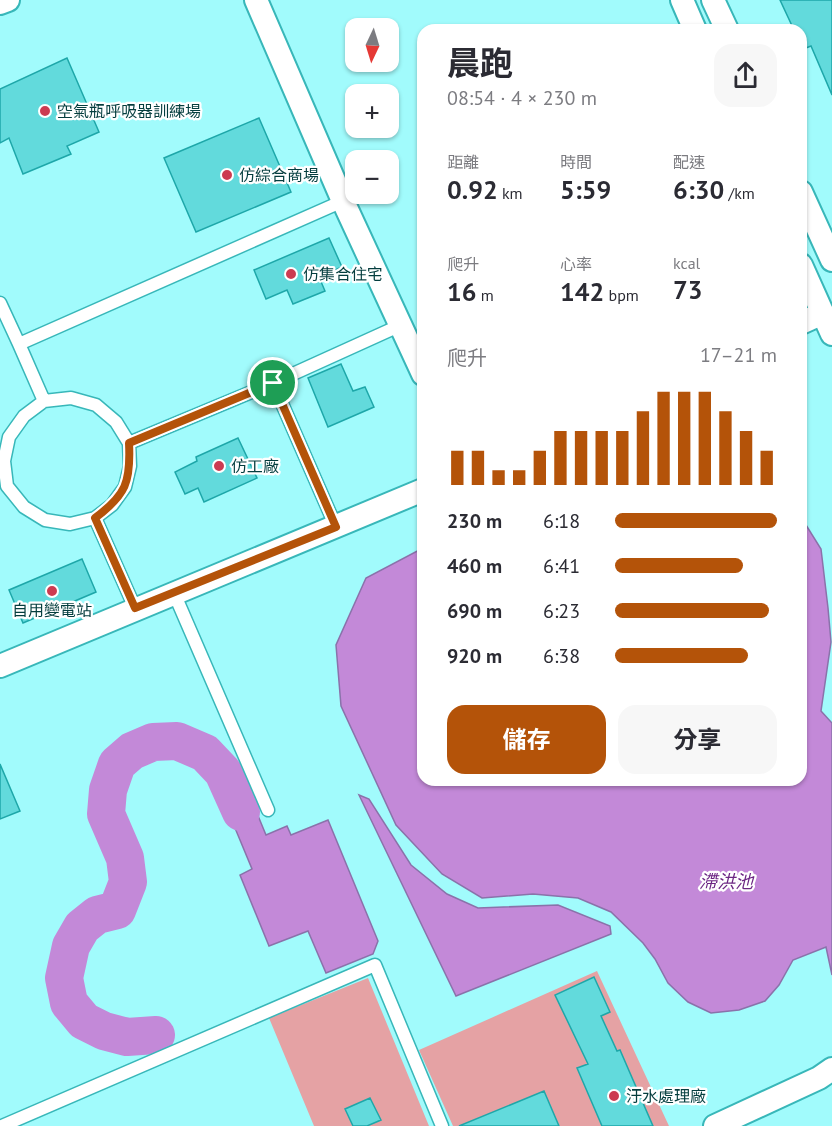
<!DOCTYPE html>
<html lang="zh-TW">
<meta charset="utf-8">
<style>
:root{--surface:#fff;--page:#f7f7f7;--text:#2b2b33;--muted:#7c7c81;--accent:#b45309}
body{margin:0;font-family:"PT Sans","Noto Sans TC",sans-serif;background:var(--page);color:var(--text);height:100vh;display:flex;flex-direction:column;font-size:22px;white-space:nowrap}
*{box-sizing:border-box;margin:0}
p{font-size:20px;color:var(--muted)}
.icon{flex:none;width:33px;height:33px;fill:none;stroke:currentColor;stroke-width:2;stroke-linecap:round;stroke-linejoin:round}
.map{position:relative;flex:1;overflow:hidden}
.drawer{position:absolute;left:417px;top:24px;width:390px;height:762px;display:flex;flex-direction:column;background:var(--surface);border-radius:18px;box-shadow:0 2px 4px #0004}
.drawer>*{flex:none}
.needle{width:39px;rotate:184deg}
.buttons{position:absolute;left:345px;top:18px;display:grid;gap:12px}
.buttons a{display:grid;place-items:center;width:54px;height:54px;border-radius:12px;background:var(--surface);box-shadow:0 2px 4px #0004;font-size:30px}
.pin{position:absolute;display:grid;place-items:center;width:51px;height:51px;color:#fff;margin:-26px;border:3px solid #fff;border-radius:50%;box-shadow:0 2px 6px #0007}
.round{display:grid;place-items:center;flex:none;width:63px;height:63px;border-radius:18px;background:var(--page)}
.overview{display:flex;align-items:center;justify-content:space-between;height:102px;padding:0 30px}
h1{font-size:33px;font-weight:700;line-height:45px}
.figures{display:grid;grid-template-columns:repeat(3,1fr);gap:9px;height:102px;padding:6px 30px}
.figures div{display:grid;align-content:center}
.figures b{font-size:26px;font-weight:700}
.figures small{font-size:16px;font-weight:400}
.figures p{font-size:16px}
.chart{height:168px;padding:12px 30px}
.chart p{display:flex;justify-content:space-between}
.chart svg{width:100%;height:108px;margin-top:6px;stroke:var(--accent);stroke-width:6}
.cta{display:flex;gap:12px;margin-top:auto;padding:12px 30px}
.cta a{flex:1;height:69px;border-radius:18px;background:var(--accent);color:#fff;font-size:24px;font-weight:700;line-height:69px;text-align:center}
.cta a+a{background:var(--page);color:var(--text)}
ul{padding:0 30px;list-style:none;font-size:20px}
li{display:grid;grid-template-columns:96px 72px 1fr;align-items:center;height:45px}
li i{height:15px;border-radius:8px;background:var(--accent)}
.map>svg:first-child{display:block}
.green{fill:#e5a2a4}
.water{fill:#c389d8;stroke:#8a72aa;stroke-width:1.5}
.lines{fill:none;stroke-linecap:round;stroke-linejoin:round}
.river{stroke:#c389d8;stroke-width:38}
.building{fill:#62dadc;stroke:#1ea7a9;stroke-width:1.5}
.lane-casing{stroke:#38b7b9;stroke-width:15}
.street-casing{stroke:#38b7b9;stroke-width:26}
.lane{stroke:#fff;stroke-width:12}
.street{stroke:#fff;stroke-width:22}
.route-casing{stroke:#fff;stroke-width:12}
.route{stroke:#b45309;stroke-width:8}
.poi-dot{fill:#cc3b51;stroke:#fff;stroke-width:2}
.labels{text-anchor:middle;stroke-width:4.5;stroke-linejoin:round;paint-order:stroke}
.poi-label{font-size:16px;fill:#043d3e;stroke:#fff;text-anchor:start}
.water-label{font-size:18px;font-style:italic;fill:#6c2683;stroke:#fff}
</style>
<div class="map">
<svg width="832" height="1126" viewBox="0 0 832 1126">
<rect width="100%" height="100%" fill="#a1fbfc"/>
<!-- green -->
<path class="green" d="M 597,971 L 669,1126 L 453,1126 L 419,1050 Z
M 368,978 L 429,1126 L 314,1126 L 269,1018 Z"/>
<!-- water -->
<path class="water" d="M 801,517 L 821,549 L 828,608 L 831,642 L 821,711 L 832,723 L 832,975 L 826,947 L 793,960 L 779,985 L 765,1001 L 739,1010 L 711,1013 L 688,1002 L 668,983 L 655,959 L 643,943 L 611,912 L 578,898 L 533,894 L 482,898 L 442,874 L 396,825 L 341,706 L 336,645 L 366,578 L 423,548 L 423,780 L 801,780 Z
M 359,795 L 369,799 L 411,865 L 447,894 L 478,908 L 558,905 L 610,926 L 611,934 L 456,996 Z
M 254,806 L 266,835 L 287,826 L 291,835 L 328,820 L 378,941 L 373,954 L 326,973 L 308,931 L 269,946 L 240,875 L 252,869 L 230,816 Z"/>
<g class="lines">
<!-- river -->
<path class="river" d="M 156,1035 L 127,1037 L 104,1031 L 84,1021 L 69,1003 L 64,978 L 71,946 L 82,927 L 97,915 L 117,910 L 128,882 L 125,858 L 106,814 L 108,790 L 117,764 L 132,751 L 153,742 L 177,741 L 205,753 L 223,772 L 241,812"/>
</g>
<!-- building -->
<path class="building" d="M 780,0 L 832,0 L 832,95 L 811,46 L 801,50 L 801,30 L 794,30 Z
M 67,58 L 99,132 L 67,146 L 71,154 L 23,174 L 9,138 L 0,143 L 0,89 Z
M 259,118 L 291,192 L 196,232 L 164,158 Z
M 329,238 L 342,267 L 319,277 L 325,291 L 293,304 L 287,290 L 266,299 L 254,270 Z
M 341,364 L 353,391 L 365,387 L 374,407 L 328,427 L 308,378 Z
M 238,438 L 257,478 L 204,502 L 198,488 L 185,494 L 175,472 L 197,461 L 196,457 Z
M 82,559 L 96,592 L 23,623 L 9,590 Z
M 0,764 L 20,811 L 0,819 Z
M 594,977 L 610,1012 L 601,1016 L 617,1051 L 620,1050 L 653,1126 L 602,1126 L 577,1068 L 588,1064 L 555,995 Z
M 544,1091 L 559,1126 L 459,1126 Z
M 370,1098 L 381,1120 L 367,1126 L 353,1126 L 345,1109 Z"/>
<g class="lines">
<!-- lane casing -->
<g class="lane-casing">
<path id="lane" d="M 0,303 L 19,344 L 44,401
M 19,344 L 343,201
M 273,383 L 336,527
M 71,398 L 96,405 L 116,422 L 129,443 L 130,466 L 125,487 L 112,505 L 95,518 L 70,524 L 45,520 L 24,507 L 7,486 L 4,461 L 9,437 L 24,416 L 44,401 Z
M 129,443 L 273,383 L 401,325
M 95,518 L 135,608
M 174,593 L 268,810
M 2,1126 L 375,965 L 442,1126"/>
</g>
<!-- street casing -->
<g class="street-casing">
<path id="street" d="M 256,0 L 343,201 L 423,374
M 682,0 L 695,30
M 713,0 L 727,30
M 0,3 L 8,0
M 801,192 L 832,260
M 801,265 L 832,334
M 801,323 L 823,313
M 0,666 L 423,490
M 715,1126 L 819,1078 L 832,1069"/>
</g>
<!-- lane -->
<use href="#lane" class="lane"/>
<!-- street -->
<use href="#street" class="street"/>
</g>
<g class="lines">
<!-- route casing -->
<g class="route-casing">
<path id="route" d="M 273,383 L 336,527 L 135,608 L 95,518 C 126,495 131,482 129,443 Z"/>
</g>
<!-- route -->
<use href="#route" class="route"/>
</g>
<!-- markers -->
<g class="poi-dot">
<circle cx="45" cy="111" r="6"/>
<circle cx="227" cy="175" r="6"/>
<circle cx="291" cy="274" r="6"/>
<circle cx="219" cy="466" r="6"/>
<circle cx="52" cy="591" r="6"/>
<circle cx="614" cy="1096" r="6"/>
</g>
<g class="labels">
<!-- poi labels -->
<g class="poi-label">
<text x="57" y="117">空氣瓶呼吸器訓練場</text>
<text x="239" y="181">仿綜合商場</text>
<text x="303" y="280">仿集合住宅</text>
<text x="231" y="472">仿工廠</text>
<text x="52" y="616" text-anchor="middle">自用變電站</text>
<text x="626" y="1102">汙水處理廠</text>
</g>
<!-- water labels -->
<g class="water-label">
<text x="726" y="888">滯洪池</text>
</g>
</g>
</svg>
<div class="buttons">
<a><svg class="needle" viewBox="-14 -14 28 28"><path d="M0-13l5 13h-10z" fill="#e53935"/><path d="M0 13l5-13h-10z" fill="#7c7c81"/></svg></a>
<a>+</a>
<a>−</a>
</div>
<div class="pin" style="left:273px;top:383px;background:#1e9e55"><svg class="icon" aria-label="arrive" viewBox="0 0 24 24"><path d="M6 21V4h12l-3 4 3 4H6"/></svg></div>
<section class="drawer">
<div class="overview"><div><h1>晨跑</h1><p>08:54 · 4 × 230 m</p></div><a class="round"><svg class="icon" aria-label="share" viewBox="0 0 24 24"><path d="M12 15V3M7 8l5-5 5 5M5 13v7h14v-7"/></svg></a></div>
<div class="figures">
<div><p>距離</p><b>0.92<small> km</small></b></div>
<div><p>時間</p><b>5:59</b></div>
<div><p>配速</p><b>6:30<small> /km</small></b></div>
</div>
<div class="figures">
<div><p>爬升</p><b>16<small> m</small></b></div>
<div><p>心率</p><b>142<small> bpm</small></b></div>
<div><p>kcal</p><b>73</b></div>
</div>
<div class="chart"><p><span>爬升</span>17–21 m</p>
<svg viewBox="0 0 160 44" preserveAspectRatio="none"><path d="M5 44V30M15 44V30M25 44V38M35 44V38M45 44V30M55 44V22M65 44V22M75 44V22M85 44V22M95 44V14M105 44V6M115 44V6M125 44V6M135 44V14M145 44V22M155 44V30"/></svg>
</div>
<ul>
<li><b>230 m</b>6:18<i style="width:100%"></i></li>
<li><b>460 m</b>6:41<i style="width:79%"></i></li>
<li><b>690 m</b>6:23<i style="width:95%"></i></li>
<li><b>920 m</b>6:38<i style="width:82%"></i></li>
</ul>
<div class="cta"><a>儲存</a><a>分享</a></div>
</section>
</div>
